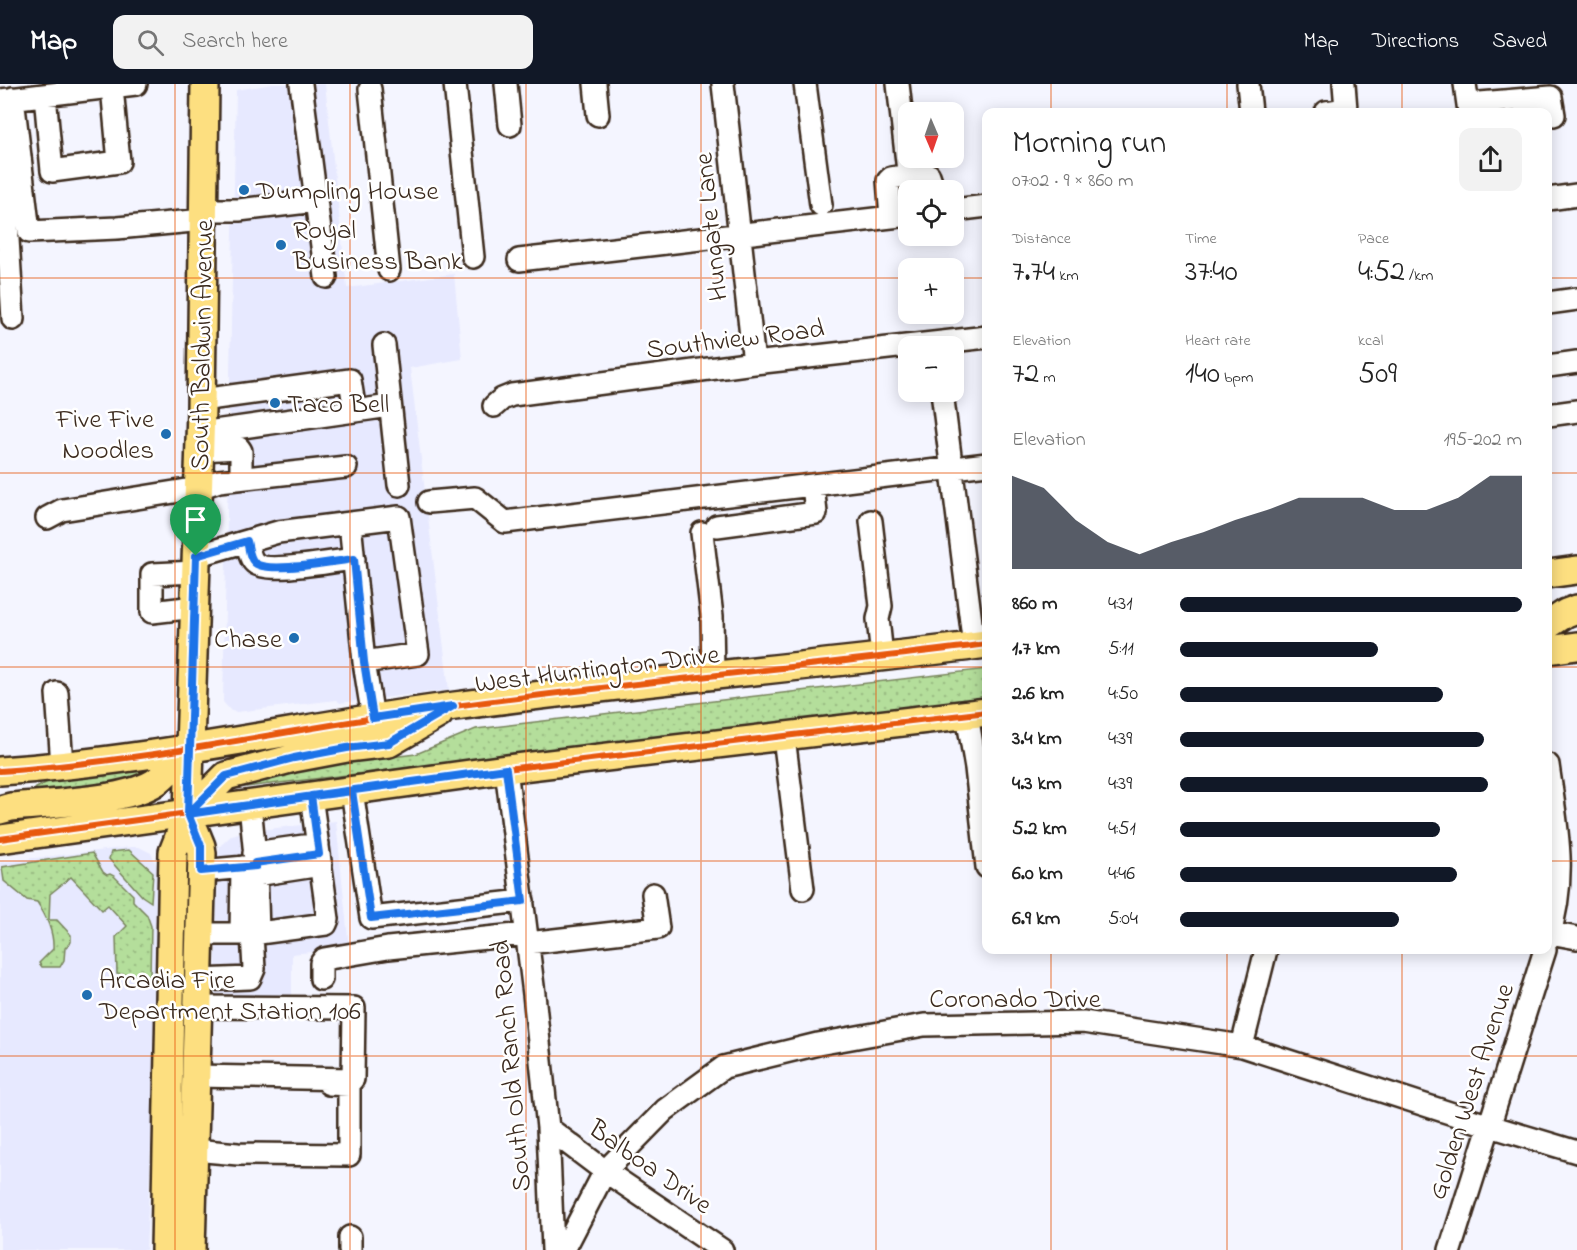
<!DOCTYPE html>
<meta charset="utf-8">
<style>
:root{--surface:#fff;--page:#f2f2f2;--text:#222;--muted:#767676;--accent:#111827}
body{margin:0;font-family:"Indie Flower",sans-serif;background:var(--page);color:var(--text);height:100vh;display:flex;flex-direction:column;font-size:22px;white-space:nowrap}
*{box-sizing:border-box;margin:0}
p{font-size:20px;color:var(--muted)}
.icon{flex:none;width:33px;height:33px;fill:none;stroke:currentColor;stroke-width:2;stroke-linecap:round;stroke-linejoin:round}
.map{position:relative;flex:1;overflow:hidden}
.side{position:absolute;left:982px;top:24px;width:570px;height:846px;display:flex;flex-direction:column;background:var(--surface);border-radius:12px;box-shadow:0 3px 15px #0003}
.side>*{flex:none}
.needle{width:39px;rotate:178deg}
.tools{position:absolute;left:898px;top:18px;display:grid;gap:12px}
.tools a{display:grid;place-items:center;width:66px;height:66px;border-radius:12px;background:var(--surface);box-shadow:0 3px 15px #0003;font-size:30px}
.pin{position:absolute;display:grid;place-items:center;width:51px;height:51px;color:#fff;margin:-62px -26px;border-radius:50% 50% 50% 0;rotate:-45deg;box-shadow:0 0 6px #0007}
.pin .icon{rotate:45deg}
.round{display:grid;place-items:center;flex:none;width:63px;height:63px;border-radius:12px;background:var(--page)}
.summary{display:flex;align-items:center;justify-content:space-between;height:102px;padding:0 30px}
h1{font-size:33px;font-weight:600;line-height:45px}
.metrics{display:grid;grid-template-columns:repeat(3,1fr);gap:9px;height:102px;padding:6px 30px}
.metrics div{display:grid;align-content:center}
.metrics b{font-size:30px;font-weight:600}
.metrics small{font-size:16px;font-weight:400}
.metrics p{font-size:16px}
.chart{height:168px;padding:12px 30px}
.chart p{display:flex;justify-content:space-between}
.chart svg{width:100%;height:108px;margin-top:6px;fill:var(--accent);opacity:.7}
ul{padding:0 30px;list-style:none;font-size:20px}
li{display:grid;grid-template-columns:96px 72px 1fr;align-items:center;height:45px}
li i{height:15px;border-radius:8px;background:var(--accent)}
header{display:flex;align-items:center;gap:36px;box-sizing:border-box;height:84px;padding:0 30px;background:var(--accent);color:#fff}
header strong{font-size:28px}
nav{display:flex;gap:33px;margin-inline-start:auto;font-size:21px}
.search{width:420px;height:54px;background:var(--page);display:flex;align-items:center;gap:15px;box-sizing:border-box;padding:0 21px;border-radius:12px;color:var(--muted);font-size:22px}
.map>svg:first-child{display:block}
.built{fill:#e7e9ff}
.grass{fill:url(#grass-dots);stroke:#78845c;stroke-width:1.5}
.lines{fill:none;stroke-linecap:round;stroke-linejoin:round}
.minor-casing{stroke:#3b2a1e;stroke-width:26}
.major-casing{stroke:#3b2a1e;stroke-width:32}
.minor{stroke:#fff;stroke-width:21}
.major{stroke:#fddf80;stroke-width:27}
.cycleway-casing{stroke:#fff;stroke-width:10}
.cycleway{stroke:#e8590c;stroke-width:6}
.route-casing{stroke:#fff;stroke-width:12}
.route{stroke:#1a73e8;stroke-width:8}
.grid{fill:none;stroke:#e8590c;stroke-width:1.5;stroke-opacity:0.55}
.poi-dot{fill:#1f6fb2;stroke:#fff;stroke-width:2}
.labels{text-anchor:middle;stroke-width:5;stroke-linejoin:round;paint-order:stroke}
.poi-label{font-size:27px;fill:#3b2a1e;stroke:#fff;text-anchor:start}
.street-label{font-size:27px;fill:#3b2a1e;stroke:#fff}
</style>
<header>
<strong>Map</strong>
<div class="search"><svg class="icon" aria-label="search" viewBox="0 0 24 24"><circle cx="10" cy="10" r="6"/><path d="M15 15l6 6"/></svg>Search here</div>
<nav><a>Map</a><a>Directions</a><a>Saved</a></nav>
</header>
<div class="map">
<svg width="1577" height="1166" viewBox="0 0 1577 1166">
<defs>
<pattern id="grass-dots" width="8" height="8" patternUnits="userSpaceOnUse" patternTransform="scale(1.5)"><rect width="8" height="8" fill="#b4de9b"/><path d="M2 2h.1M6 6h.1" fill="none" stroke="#9cbf85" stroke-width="1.8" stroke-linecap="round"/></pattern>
</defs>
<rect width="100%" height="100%" fill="#f4f5ff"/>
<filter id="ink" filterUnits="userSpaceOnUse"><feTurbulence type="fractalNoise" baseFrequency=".0167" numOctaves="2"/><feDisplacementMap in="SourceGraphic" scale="12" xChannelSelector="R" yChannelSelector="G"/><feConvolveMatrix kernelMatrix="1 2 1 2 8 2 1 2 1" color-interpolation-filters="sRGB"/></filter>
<g filter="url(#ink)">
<!-- built -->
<path class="built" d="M 273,0 L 325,0 L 347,204 L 454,190 L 462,275 L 410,284 L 449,606 L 340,619 L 336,616 L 237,628 L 231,627 L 223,618 L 236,6 Z
M 336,737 L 349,864 L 292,870 L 292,915 L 215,915 L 218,772 L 220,762 L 232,751 L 242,748 Z
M 131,763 L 139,763 L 151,769 L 157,782 L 153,1024 L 146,1166 L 0,1166 L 0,778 Z"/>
<!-- grass -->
<path class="grass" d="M 987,585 L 987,616 L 237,704 L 237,701 L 276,687 L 416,670 L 476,645 Z
M 151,686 L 118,702 L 25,710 L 51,696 Z
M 129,766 L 153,788 L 151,818 L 142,812 L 109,775 L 111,768 Z
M 92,769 L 103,788 L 107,791 L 110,790 L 114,792 L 133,811 L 133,817 L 147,831 L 151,842 L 150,892 L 117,890 L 116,853 L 127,842 L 108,821 L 102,826 L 71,793 L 50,810 L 49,836 L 57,836 L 71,851 L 71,858 L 65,864 L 64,876 L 60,883 L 42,883 L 39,879 L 53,865 C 54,848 47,833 37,818 L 27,816 L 4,797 L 2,783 Z"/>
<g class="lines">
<!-- minor casing -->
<g class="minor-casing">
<path id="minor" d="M 301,0 L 326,193
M 455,0 L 473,173
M 506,0 L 510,41
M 595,0 L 598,31
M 723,0 L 754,279
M 805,0 L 821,121
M 898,0 L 908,87
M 1248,0 L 1251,28
M 1465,0 L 1469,28
M 370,5 L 389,186
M 45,11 L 52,87 L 119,78 L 112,3
M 13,14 L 29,148 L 117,144 L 204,136
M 1,16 L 136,0
M 1468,20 L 1551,13 L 1554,31
M 0,27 L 13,235
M 1326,28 L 1346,25 L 1344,0
M 908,87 L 910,91 L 929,91 L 934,106
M 1548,115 L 1577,111
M 204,126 L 239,126 L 316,117
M 954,126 L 987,122
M 891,133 L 888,97 L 891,94 L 904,92 L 908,87
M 519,176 L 909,131
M 1548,219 L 1577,215
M 384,261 L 399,401
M 1548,282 L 1577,278
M 942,308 L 974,562
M 201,316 L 350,296 L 355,327
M 494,322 L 502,315 L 512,311 L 754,279 L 987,253
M 1548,331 L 1577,327
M 200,349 L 390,322
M 200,366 L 239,364 L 241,367 L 241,394
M 429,418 L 475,414 L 505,438 L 987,380
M 47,434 L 62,426 L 199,404 L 219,397 L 346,383
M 871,437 L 881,522 L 878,535 L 882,572
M 350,439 L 364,578
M 717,442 L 816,429 L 813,401
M 702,449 L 712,532 L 713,592
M 247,457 C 249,464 249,474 255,479 C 267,490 335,477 354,475
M 196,472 L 278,448 L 399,433 L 418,570 L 364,578 L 373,634
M 195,523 L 152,528 L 152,490 L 196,488
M 57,609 L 62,681
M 967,631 L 976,684 L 987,783
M 784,653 L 803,805
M 1548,681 C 1557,744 1568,793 1548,855
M 506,685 L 534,910 L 548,1044 L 553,1166
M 352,707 L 371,834 L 523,817
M 254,769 L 318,760
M 256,782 L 258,849
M 201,787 L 256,782 L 250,721
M 256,791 L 321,781
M 1550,849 L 1577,854
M 200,850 L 252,850 L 326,840 L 328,835 L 311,712
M 241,850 L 242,783
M 528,859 L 658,844 L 653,810
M 321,895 L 321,879 L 324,875 L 388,864 L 526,850
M 198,896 L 250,894 L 254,885 L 252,850
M 1242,962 L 1266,866
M 196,992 L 353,995 L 354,924 L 198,923
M 548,1044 L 605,1087 L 722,1166
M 194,1066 L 238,1070 L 349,1071 L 349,1001 L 329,1000
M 350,1166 L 350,1153
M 564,1166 L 605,1087 L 665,1026 L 724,983 L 818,960 L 924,941 L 1083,938 L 1242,962 L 1490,1042 L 1577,1068
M 1450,1166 L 1545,866"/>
</g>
<!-- major casing -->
<g class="major-casing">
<path id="major" d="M 1548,490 L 1577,486
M 1548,541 L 1566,529 L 1577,525
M 1548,566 L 1577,562
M 0,687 C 153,677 304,642 455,622 C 632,598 810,583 987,560
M 0,726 L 11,723 C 49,719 122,718 154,699 C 167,691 179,674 190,663
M 188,730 L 201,762 L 202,770 L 191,1166
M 188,730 L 226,692 L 294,674 L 347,664 L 389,659 L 439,630
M 0,755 L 506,685 L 987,628
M 165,1166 L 173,768 L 188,730 L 190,663 L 201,326 L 205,0"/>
</g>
<!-- minor -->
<use href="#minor" class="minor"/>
<!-- major -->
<use href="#major" class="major"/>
<!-- cycleway casing -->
<g class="cycleway-casing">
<path id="cycleway" d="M 0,687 C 153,677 304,642 455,622 C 632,598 810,583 987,560
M 0,755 L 506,685 L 987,628"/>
</g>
<!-- cycleway -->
<use href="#cycleway" class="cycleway"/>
</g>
</g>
<g class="lines" filter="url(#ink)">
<!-- route casing -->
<g class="route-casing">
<path id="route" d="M 196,472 L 188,730 C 242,722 297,714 352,707 L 371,834 L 523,817 L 506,685 C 441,694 376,703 311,712 L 319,770 L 255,779 L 256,782 L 201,787 L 201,762 L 188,730 L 226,692 L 294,674 L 347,664 L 389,659 L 453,622 L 373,634 L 364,578 L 354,475 C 335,477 268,490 255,479 C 249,474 249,464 247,457 L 196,472"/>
</g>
<!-- route -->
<use href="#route" class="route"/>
</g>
<!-- grid -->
<path class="grid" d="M 175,0 L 175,1166M 350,0 L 350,1166M 526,0 L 526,1166M 701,0 L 701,1166M 876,0 L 876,1166M 1051,0 L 1051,28M 1227,0 L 1227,28M 1402,0 L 1402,28M 0,194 L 909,194M 954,194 L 987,194M 1548,194 L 1577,194M 0,389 L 987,389M 1548,389 L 1577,389M 0,583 L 987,583M 1548,583 L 1577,583M 0,777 L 987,777M 1548,777 L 1577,777M 1051,866 L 1051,1166M 1227,866 L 1227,1166M 1402,866 L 1402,1166M 0,972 L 1577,972"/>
<!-- markers -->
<g class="poi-dot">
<circle cx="244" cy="106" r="6"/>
<circle cx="281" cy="161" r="6"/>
<circle cx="275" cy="319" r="6"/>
<circle cx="166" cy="350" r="6"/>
<circle cx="294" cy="554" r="6"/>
<circle cx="87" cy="911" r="6"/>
</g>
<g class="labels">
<!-- poi labels -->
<g class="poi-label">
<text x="256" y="115">Dumpling House</text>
<text x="293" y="154">Royal<tspan x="293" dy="31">Business Bank</tspan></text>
<text x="287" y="328">Taco Bell</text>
<text x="154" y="343" text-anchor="end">Five Five<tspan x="154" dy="31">Noodles</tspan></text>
<text x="282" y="563" text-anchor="end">Chase</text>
<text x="99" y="904">Arcadia Fire<tspan x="99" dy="31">Department Station 106</tspan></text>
</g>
<!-- street labels -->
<g class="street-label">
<text transform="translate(710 143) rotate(-96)" y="9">Hungate Lane</text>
<text transform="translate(735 254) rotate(-7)" y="9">Southview Road</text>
<text transform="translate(201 261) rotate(-89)" y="9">South Baldwin Avenue</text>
<text transform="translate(597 584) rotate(-7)" y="9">West Huntington Drive</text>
<text x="1015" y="923">Coronado Drive</text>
<text transform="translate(510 982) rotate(-95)" y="9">South Old Ranch Road</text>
<text transform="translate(1470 1007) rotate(-72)" y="9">Golden West Avenue</text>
<text transform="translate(651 1082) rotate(35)" y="9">Balboa Drive</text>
</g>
</g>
</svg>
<div class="tools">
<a><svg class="needle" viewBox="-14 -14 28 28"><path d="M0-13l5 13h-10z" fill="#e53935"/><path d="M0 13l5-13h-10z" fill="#767676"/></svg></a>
<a><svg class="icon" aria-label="locate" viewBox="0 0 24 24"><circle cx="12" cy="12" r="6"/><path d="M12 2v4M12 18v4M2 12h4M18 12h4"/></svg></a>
<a>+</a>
<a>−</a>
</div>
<div class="pin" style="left:196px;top:472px;background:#1e9e55"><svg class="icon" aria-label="arrive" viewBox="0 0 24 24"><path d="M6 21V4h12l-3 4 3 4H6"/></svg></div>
<section class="side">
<div class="summary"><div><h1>Morning run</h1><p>07:02 · 9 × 860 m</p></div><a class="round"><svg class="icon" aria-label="share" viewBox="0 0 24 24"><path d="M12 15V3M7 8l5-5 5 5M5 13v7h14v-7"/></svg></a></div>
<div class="metrics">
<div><p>Distance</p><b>7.74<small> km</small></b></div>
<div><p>Time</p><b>37:40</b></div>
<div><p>Pace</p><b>4:52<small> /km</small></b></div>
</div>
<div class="metrics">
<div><p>Elevation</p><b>72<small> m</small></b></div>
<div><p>Heart rate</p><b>140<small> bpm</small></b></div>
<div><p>kcal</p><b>509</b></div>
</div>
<div class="chart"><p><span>Elevation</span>195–202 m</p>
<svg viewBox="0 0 160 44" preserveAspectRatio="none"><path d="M0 44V6L10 11L20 24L30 33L40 38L50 33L60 29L70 24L80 20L90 15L100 15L110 15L120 20L130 20L140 15L150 6L160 6V44z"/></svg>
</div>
<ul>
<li><b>860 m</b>4:31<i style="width:100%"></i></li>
<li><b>1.7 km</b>5:11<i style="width:58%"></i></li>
<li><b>2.6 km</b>4:50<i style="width:77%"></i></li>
<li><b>3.4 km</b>4:39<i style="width:89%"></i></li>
<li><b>4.3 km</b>4:39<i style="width:90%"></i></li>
<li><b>5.2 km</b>4:51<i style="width:76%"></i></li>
<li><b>6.0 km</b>4:46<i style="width:81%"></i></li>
<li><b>6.9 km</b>5:04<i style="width:64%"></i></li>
</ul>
</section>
</div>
